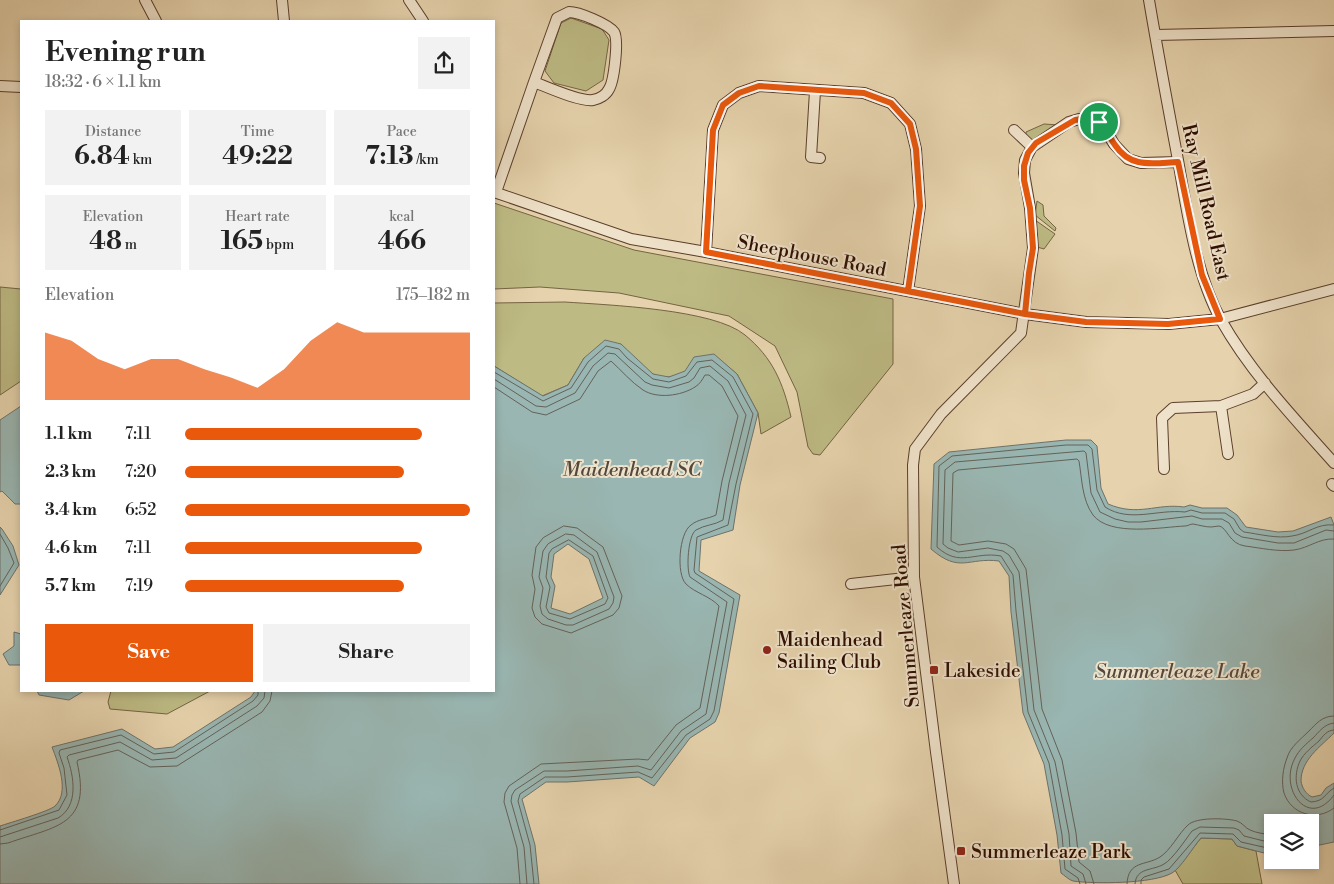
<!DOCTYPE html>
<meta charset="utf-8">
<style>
:root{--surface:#fff;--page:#f2f2f2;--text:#222;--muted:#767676;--accent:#ea580c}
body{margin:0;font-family:"Libre Bodoni",serif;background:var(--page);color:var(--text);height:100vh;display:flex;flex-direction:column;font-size:19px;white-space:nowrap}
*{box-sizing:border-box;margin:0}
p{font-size:16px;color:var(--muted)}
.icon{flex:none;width:28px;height:28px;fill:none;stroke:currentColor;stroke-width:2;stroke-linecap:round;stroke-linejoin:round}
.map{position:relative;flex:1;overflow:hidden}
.sheet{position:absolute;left:20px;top:20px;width:475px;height:672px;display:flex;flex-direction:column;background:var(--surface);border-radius:0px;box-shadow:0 2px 8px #0003}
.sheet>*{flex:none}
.controls{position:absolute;left:1264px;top:814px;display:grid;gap:10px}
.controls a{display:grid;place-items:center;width:55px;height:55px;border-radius:0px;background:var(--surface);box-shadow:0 2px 8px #0003;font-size:25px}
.pin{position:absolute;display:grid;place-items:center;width:42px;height:42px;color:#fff;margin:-21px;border:2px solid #fff;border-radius:50%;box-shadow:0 1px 5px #0007}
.round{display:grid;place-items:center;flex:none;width:52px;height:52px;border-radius:0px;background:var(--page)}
.summary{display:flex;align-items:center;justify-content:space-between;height:85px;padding:0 25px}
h1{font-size:28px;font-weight:700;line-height:38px}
.metrics{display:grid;grid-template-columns:repeat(3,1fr);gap:8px;height:85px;padding:5px 25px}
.metrics div{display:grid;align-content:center;border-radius:0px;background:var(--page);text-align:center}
.metrics b{font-size:25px;font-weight:700}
.metrics small{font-size:14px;font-weight:400}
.metrics p{font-size:14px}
.chart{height:140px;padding:10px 25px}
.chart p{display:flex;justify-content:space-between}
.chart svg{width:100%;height:90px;margin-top:5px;fill:var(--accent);opacity:.7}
.button{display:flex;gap:10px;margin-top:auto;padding:10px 25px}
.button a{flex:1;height:58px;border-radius:0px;background:var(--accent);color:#fff;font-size:20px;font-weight:700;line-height:58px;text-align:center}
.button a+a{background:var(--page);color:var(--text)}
ul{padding:0 25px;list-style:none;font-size:16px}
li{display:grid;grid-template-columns:80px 60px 1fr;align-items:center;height:38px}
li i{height:12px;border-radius:6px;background:var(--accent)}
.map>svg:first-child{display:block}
.green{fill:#bdba84;stroke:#756442}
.water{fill:#99b6b2;stroke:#6e726b;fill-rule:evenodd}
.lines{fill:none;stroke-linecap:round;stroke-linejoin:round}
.shore{stroke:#636259;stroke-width:1}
.street-casing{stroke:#5b3e2b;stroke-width:12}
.street{stroke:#efe2ca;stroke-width:10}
.route-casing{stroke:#fff;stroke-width:10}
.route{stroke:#ea580c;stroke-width:6}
.poi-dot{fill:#8f2418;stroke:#efe2ca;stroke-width:2}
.labels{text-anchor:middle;stroke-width:4;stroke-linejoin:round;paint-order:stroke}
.street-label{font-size:19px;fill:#2d0d00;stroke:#efe2ca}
.poi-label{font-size:19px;fill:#2d0d00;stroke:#efe2ca;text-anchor:start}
.water-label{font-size:20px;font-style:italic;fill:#53483e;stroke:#efe2ca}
</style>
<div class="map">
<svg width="1334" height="884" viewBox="0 0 1334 884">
<rect width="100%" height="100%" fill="#e6d3ad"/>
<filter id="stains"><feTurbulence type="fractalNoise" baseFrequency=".004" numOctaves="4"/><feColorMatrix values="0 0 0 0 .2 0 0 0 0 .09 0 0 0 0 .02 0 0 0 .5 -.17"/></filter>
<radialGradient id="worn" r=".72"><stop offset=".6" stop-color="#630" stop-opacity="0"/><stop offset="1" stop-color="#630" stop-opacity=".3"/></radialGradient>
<!-- green -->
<path class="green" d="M 571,18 L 602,29 L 609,40 L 603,80 L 586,91 L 554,83 L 545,71 L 561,23 Z
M 1044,124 L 1059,125 L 1034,142 L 1026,137 L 1026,132 Z
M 1037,201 L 1043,205 L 1044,216 L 1056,228 L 1055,231 L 1035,215 Z
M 494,203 L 634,250 L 893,299 L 893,364 L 820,455 L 813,454 L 808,447 L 797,392 L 775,346 L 729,316 L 619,293 L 540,287 L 494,289 Z
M 1035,220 L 1055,234 L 1044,249 L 1037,247 Z
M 0,287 L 21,289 L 21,381 L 0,395 Z
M 565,302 C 608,305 714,309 745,335 C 773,358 783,383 791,417 L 761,434 L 758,413 L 737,374 L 714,355 C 698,364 672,385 653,374 C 642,368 629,353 621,344 L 584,358 L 568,385 L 542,396 L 494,366 L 494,303 Z
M 111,691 L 210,691 L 167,714 L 110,709 L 108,702 Z
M 1201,838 L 1232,839 L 1237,846 L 1256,851 L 1262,884 L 1183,884 L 1175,870 Z"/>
<!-- water -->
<path class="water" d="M 605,340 L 621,344 L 653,374 L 669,377 L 685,371 L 694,357 L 714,354 L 737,374 L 758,413 L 740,485 L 733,530 L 701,540 L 699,571 L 740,595 L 719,713 L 715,722 L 690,738 L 654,786 L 639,777 L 567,782 L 546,782 L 522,799 L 535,845 L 539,884 L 0,884 L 0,826 C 9,823 50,811 55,806 C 70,792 58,763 52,747 L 122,729 L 155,749 L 173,747 L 251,697 L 255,691 L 494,691 L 494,366 L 543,396 L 568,385 L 584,358 ZM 568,544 L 589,559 L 603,598 L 570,614 L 551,608 L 555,586 L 551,577 L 554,554 Z
M 21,406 L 21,504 L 15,504 L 2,491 L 0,492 L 0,420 Z
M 1066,440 L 1091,440 L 1097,446 L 1101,488 L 1108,504 C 1139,517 1156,503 1184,507 L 1190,505 L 1202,508 L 1227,508 L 1237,515 L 1246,527 L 1278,532 L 1293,531 L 1331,517 L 1334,525 L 1334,733 C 1320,747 1301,760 1301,781 C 1302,788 1306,794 1312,797 L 1321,795 L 1326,788 L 1334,783 L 1334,842 L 1310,847 L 1310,822 L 1272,822 L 1272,855 L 1237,846 L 1232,839 L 1201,838 C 1194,846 1180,869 1172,873 C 1153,884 1093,884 1073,881 C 1069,880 1064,875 1061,873 L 1057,835 L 1044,764 L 1023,713 L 1011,612 L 1009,576 L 999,561 C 968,557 960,574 931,549 L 934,464 L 949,452 Z
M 0,527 L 2,529 L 13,546 L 19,565 L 0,595 Z
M 14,632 L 21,634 L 21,665 L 9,665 L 3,654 L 14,646 Z
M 37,691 L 84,691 L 69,700 L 39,695 Z"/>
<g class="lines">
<!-- shore -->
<path class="shore" d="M 494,372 L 543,401 L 571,388 L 588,362 L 606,346 L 619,349 L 627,358 L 653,379 L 669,382 L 686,376 L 697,362 L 712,360 L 733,377 L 753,414 L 736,484 L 728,525 L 697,537 L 694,570 L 695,573 L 734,599 L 714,711 L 710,719 L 686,735 L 652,778 L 638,772 L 567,777 L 545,777 L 520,794 L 518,801 L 530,845 L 534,884
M 494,379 L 536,406 L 546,407 L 575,393 L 593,366 L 608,353 L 615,354 L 645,382 L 652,385 L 669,388 L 689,382 L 694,378 L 700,368 L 710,366 L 728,381 L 746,415 L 729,483 L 723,520 C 715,525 704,525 696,530 C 688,535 686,569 690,577 L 727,602 L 706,714 L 681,731 L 651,770 L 638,766 L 567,771 L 544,771 L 515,790 L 512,795 L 511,801 L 524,847 L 527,884
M 494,387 L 532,412 L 546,415 L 580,399 L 598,371 L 611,361 C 621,370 631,382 643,390 C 657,399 681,396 695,387 C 700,384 702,380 705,375 L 709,375 L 722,386 L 738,416 L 722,481 L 716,515 C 708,519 698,519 691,525 C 679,533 676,574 686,584 C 695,593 710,596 719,606 L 700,708 L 676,725 L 648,760 L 638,759 L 541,764 L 509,786 L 505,793 L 504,802 L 517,848 L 520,884
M 564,526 L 577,528 L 603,547 L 622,596 L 619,608 L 613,615 L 571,633 L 542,624 L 535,617 L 532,608 L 535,589 L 532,575 L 536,547 L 543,538 Z
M 0,534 L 8,548 L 14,563 L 0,586
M 566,534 L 574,535 L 597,552 L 614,597 L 613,603 L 609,609 L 573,625 L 566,625 L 548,619 L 542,614 L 540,606 L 543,588 L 539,577 L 543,551 L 548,544 Z
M 569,540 L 593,556 L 608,598 L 605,604 L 570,619 L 549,613 L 546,607 L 550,587 L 546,577 L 549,553 L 552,549 Z
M 1334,716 C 1322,716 1316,724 1309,731 C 1301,739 1290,747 1287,758 C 1283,768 1281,782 1284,793 C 1291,814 1316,822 1334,808
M 1334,723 C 1324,724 1319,732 1313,738 C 1306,744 1299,750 1295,758 C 1278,789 1309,830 1334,795
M 1334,730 C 1327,730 1323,736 1319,741 C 1312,747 1304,753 1300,761 C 1293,776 1295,795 1311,802 C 1325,801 1324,794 1334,788
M 0,830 L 59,810 L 67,795 L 64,768 L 59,753 L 60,750 L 121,735 L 154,754 L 174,752 L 253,701 L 258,695 L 258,691
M 0,837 L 58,818 C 79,806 74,776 67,757 L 69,755 L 120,742 L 152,760 L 176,758 L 257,706 L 264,698 L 265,691
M 0,844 L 8,843 C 56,826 92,826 77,762 L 78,760 L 118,750 L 150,767 L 177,766 L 262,712 L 270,701 L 272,691
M 1080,884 L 1078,878 L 1065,869 L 1062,835 L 1049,763 L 1028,712 L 1016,611 L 1013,575 L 1001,556 C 974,551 960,568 937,547 L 939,466 L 952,456 L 1066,445 L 1088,445 L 1092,449 L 1097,490 L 1105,507 C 1130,523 1157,509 1185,512 L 1191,510 L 1202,513 L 1225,513 L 1234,519 L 1240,529 L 1244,532 C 1259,534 1277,539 1292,536 C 1308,534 1317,523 1334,525
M 1086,884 L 1083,874 L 1071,866 L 1069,834 L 1055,762 L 1034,710 L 1019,572 L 1009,555 L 1003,551 L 988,548 L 958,552 L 948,548 L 943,544 L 945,470 L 955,462 L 1084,451 L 1086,453 L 1091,493 L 1100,512 L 1115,519 L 1128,522 L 1141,522 L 1192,516 L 1202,519 L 1222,519 L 1229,523 L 1235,533 L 1242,537 L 1278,543 L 1294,543 L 1326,530 L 1334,531
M 1094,884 L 1090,871 L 1079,862 L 1076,833 L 1062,760 L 1042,709 L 1026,569 L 1014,549 L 1006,544 L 988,541 L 959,545 L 951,541 L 953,473 L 958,470 L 1077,459 L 1079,461 C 1082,479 1082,500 1093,515 C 1110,537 1162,527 1185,526 C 1188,526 1190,524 1193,524 C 1199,525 1205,527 1211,527 C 1214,527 1216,526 1219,526 C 1227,527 1229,544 1245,546 C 1261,548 1278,552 1294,550 C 1309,548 1319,538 1334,539
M 1127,884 C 1128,860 1146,866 1160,857 C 1170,851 1179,833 1188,825 C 1196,817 1226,818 1237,821 C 1243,823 1245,828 1250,830 C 1256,833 1266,834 1272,835
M 1135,884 C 1136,867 1153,871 1164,864 C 1172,860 1186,839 1192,831 L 1200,827 L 1234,828 L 1239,830 L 1244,836 L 1272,843
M 1141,884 L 1141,880 L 1144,877 L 1169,869 L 1200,833 L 1233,834 L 1241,842 L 1272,849"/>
<!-- street casing -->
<g class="street-casing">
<path id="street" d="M 145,0 L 156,21
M 282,0 L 284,21
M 409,0 L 423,21
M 1149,0 C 1158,53 1168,107 1178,160 C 1187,211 1196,275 1221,320 C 1251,373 1294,418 1334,463
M 569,12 C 579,12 608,24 614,32 C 619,40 614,81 609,89 C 606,95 599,99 593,100 C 580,102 547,87 534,82 L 557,18 Z
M 1155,35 L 1334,31
M 0,86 L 21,87
M 815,91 L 811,157 L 820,158
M 1014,130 L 1032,147
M 494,192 L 631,239 L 706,252 L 1025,314 L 1086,322 L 1169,324 L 1220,319 L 1334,289
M 496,192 L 534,82
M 706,252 L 713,130 L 723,105 L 739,93 L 759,86 L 864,93 L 891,103 L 910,124 L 916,149 L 920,206 L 908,291
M 1221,406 L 1228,454
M 1164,469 L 1162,418 L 1173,408 L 1221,406 L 1253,394 L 1265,383
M 1332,484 L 1334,486
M 851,584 L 914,577
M 954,884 L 936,752 L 914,577 L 913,465 L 915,449 L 941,414 L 1021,333 L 1033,248 L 1030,208 L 1024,173 L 1025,160 L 1032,147 L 1069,122 L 1079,119 L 1089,119 L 1103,126 L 1114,144 L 1128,159 L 1141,163 L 1178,162"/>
</g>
<!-- street -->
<use href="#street" class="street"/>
</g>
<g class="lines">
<!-- route casing -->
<g class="route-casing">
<path id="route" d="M 1099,122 L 1089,118 L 1075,120 L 1036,143 L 1028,153 L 1024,166 L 1024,180 L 1030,208 L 1033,248 L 1029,273 L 1025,314 L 706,252 L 713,130 L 723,105 L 739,93 L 759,86 L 864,93 L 891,103 L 910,124 L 916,149 L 920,206 L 908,291 L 1025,314 L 1086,322 L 1168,324 L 1220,319 L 1202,275 L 1178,162 C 1153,163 1131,169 1115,145 C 1109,137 1107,129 1099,122"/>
</g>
<!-- route -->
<use href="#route" class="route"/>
</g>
<!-- markers -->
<g class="poi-dot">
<circle cx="767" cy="650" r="5"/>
<rect x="929" y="665" width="10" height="10" rx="2.5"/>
<rect x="956" y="846" width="10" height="10" rx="2.5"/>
</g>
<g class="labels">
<!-- street labels -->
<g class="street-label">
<text transform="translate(1207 202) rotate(77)" y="7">Ray Mill Road East</text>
<text transform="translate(812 255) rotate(11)" y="7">Sheephouse Road</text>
<text transform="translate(905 626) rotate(-95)" y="7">Summerleaze Road</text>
</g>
<!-- poi labels -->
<g class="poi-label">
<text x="777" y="646">Maidenhead<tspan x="777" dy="22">Sailing Club</tspan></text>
<text x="944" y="677">Lakeside</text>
<text x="971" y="858">Summerleaze Park</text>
</g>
<!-- water labels -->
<g class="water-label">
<text x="632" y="476">Maidenhead SC</text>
<text x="1177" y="678">Summerleaze Lake</text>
</g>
</g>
<rect width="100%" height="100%" filter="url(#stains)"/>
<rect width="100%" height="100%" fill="url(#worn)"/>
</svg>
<div class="controls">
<a><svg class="icon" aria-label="layers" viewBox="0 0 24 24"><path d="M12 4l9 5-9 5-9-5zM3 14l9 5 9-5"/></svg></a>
</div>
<div class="pin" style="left:1099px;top:122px;background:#1e9e55"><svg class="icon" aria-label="arrive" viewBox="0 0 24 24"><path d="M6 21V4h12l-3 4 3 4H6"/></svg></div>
<section class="sheet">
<div class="summary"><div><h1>Evening run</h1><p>18:32 · 6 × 1.1 km</p></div><a class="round"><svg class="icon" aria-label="share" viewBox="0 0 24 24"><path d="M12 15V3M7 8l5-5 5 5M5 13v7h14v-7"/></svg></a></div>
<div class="metrics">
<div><p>Distance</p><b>6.84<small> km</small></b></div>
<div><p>Time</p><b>49:22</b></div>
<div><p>Pace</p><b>7:13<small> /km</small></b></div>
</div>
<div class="metrics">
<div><p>Elevation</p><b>48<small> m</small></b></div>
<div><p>Heart rate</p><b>165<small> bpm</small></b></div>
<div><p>kcal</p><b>466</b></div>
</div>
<div class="chart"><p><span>Elevation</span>175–182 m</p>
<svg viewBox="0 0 160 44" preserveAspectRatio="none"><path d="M0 44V11L10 15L20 24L30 29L40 24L50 24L60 29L70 33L80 38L90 29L100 15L110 6L120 11L130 11L140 11L150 11L160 11V44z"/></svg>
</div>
<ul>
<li><b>1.1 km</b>7:11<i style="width:83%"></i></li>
<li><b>2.3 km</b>7:20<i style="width:77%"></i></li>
<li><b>3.4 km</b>6:52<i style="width:100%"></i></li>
<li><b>4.6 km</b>7:11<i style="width:83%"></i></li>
<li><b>5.7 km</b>7:19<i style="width:77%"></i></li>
</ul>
<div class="button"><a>Save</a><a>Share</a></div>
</section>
</div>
